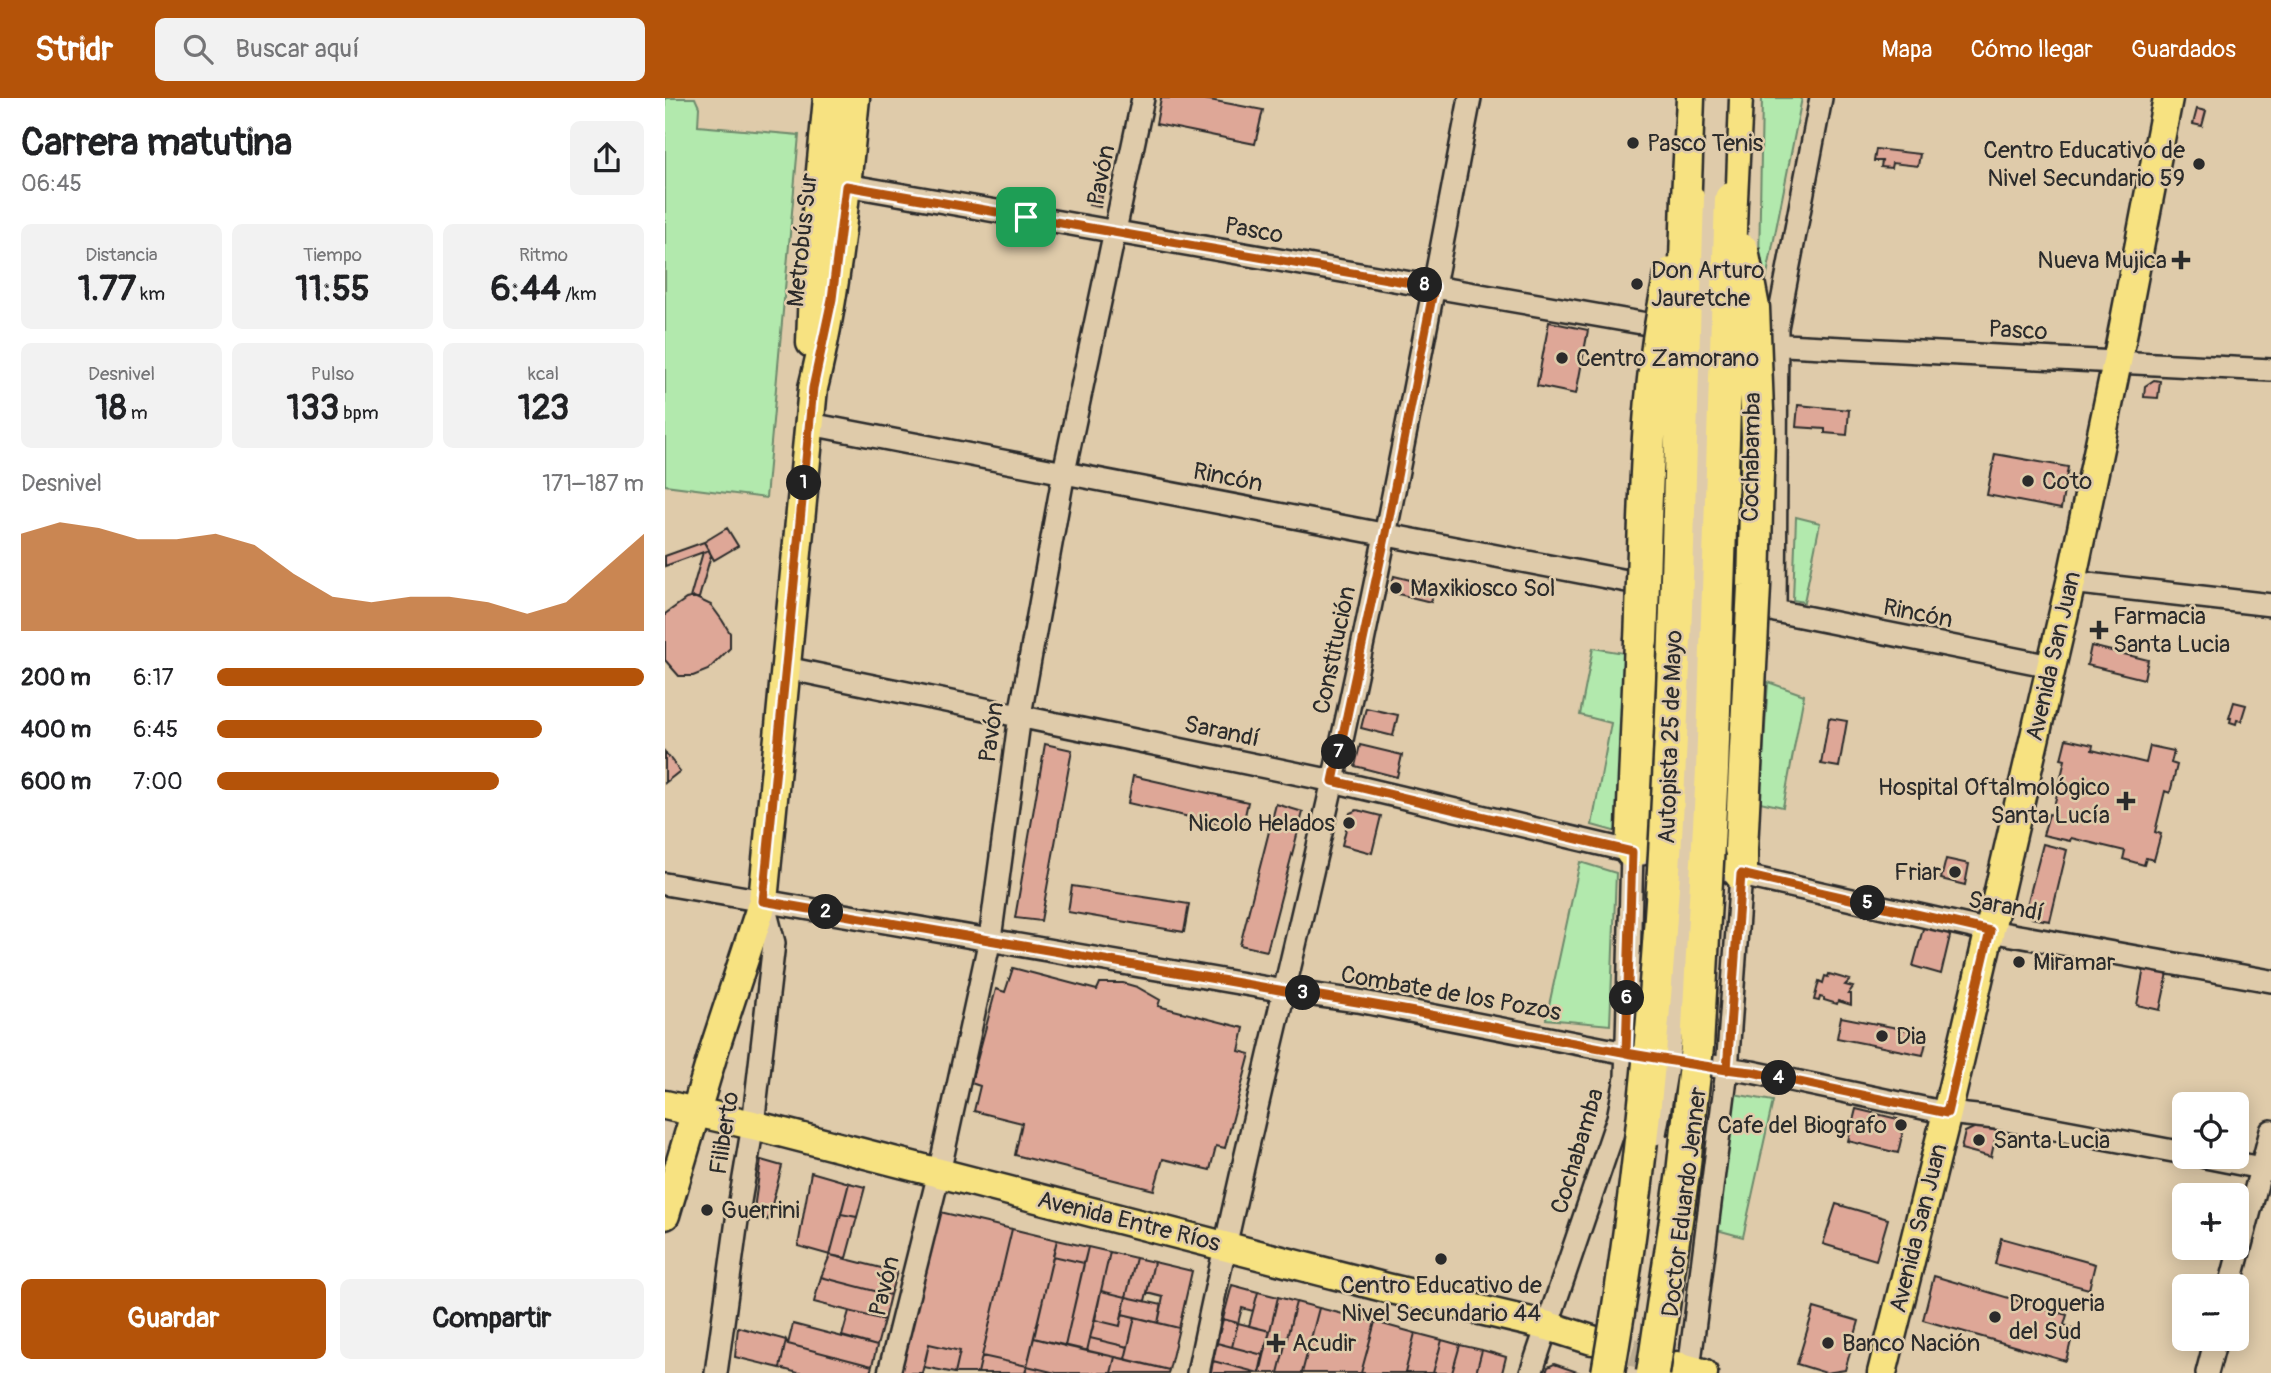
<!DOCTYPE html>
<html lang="es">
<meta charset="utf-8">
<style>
:root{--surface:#fff;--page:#f2f2f2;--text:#202124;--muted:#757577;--accent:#b45309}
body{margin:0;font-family:Pangolin,sans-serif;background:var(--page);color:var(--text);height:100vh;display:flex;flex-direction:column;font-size:26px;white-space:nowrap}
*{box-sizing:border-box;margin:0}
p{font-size:23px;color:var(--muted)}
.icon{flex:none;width:38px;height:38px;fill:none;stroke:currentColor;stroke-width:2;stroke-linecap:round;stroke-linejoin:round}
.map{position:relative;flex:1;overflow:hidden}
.panel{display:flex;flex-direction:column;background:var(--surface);width:665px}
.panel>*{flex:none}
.tools{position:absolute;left:1507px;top:994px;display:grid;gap:14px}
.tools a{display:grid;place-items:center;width:77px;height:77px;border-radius:10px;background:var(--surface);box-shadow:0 4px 18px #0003;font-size:35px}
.pin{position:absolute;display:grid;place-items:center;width:60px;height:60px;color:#fff;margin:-30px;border-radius:14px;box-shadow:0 4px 10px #0006}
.km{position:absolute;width:35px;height:35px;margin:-18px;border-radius:50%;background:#222;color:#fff;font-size:19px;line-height:35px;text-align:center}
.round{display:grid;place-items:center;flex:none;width:74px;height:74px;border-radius:10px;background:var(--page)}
.headline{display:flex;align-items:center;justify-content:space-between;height:119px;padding:0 21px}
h1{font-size:38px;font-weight:700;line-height:52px}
.metrics{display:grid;grid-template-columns:repeat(3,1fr);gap:10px;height:119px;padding:7px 21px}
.metrics div{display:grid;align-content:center;border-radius:10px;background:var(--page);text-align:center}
.metrics b{font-size:35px;font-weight:700}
.metrics small{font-size:19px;font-weight:400}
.metrics p{font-size:19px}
.chart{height:196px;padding:14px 21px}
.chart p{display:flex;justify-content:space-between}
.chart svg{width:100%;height:126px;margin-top:7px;fill:var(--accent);opacity:.7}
.cta{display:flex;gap:14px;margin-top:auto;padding:14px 21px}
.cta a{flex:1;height:80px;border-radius:10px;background:var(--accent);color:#fff;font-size:28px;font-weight:700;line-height:80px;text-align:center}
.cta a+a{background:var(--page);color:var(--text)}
ul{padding:0 21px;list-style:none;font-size:23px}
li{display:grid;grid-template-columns:112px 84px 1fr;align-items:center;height:52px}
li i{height:18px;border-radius:9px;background:var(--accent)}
header{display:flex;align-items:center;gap:42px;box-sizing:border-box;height:98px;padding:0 35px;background:var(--accent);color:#fff}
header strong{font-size:33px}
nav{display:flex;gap:38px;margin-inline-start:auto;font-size:24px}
.search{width:490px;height:63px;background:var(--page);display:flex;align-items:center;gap:18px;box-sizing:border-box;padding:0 24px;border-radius:10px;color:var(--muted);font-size:26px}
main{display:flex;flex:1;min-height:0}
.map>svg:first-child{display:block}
.green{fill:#b2e9ad;stroke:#6e8a6c;stroke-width:2}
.building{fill:#dea797;stroke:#2b2b2b;stroke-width:2}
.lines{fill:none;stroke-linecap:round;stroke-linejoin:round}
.major-tunnel{stroke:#bbab91;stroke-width:28;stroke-dasharray:28 14;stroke-linecap:butt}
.minor-casing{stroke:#2b2b2b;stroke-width:26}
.major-casing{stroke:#2b2b2b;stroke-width:33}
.highway-casing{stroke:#2b2b2b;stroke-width:37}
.minor{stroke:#dfcbaa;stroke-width:21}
.major{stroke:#f7e281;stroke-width:28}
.highway{stroke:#f7e281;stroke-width:32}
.minor-bridge-casing{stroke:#2b2b2b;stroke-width:26;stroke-linecap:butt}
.highway-bridge-casing{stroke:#2b2b2b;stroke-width:37;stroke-linecap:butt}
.minor-bridge{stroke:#dfcbaa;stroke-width:21}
.highway-bridge{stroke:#f7e281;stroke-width:32}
.route-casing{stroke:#fff;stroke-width:14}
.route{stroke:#b45309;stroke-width:9}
.poi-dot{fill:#2b2b2b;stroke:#dfcbaa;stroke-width:2.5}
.labels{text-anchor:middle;stroke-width:5;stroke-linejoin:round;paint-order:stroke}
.poi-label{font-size:24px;fill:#2b2b2b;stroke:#dfcbaa;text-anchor:start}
.street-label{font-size:24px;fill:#2b2b2b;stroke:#dfcbaa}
</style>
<header>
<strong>Stridr</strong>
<div class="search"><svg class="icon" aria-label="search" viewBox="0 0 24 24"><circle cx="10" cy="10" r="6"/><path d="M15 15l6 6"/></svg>Buscar aquí</div>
<nav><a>Mapa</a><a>Cómo llegar</a><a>Guardados</a></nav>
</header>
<main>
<section class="panel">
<div class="headline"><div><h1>Carrera matutina</h1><p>06:45</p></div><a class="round"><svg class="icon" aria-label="share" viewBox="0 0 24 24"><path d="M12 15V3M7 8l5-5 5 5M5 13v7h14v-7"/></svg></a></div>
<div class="metrics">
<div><p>Distancia</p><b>1.77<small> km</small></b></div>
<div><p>Tiempo</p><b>11:55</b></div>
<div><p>Ritmo</p><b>6:44<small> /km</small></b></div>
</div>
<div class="metrics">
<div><p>Desnivel</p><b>18<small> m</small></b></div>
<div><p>Pulso</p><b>133<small> bpm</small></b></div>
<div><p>kcal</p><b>123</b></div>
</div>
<div class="chart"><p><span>Desnivel</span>171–187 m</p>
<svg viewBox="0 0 160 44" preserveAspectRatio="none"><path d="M0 44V10L10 6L20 8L30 12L40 12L50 10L60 14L70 24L80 32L90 34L100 32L110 32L120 34L130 38L140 34L150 22L160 10V44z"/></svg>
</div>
<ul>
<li><b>200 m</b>6:17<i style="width:100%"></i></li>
<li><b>400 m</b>6:45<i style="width:76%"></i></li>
<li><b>600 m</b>7:00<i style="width:66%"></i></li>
</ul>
<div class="cta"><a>Guardar</a><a>Compartir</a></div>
</section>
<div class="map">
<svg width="1606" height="1275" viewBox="0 0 1606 1275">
<rect width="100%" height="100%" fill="#dfcbaa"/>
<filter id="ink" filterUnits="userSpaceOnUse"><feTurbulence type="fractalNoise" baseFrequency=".0143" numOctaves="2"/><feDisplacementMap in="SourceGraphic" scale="14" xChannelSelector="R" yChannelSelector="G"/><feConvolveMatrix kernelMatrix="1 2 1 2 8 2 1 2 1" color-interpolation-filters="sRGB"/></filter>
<g filter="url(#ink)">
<!-- green -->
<path class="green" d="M 0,0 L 30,0 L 34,9 L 33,28 L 134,37 L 101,400 L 0,387 Z
M 1097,0 L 1137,0 L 1093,222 Z
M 1131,419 L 1155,425 L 1139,504 L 1128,502 Z
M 928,550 L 959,555 L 952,734 L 927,727 L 946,625 L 915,617 Z
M 1103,584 L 1139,597 L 1118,709 L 1095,704 Z
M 915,764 L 951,775 L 945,927 L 881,921 Z
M 1069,996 L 1108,1003 L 1078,1139 L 1052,1132 Z"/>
<!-- building -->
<path class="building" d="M 496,0 L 534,0 L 598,12 L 590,46 L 491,26 Z
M 1532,11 L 1541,13 L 1537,28 L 1528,26 Z
M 1211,51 L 1255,56 L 1253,68 L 1227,65 L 1226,70 L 1216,69 L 1217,63 L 1209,63 Z
M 427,96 L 437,98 L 435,109 L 424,107 Z
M 884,224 L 923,232 L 911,296 L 872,288 Z
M 1489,282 L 1495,283 L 1493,300 L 1479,299 L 1480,288 Z
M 1133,307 L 1184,312 L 1182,337 L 1160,335 L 1160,331 L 1131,329 Z
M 1330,356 L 1403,369 L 1396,411 L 1322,397 Z
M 62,430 L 73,448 L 49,462 L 39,444 Z
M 39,444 L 44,452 L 0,468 L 0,458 Z
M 44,452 L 46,457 L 34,500 L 25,500 L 38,454 Z
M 729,478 L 770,488 L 766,504 L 725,494 Z
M 29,499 L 46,507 L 57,522 L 65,535 L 65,550 L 43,572 L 28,578 L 14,578 L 0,562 L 0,516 L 21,501 Z
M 1426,548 L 1483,562 L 1479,581 L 1422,567 Z
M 1569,604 L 1581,607 L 1576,623 L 1572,622 L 1571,626 L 1565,624 L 1566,620 L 1564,620 Z
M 701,610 L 733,617 L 728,638 L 696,630 Z
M 1164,620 L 1182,623 L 1174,669 L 1156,666 Z
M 1401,641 L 1428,647 L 1427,652 L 1481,665 L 1485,648 L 1509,653 L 1506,665 L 1512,667 L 1505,695 L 1500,693 L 1490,734 L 1496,736 L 1489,762 L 1481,760 L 1479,767 L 1458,761 L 1460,753 L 1406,740 L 1405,743 L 1378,737 L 1384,716 L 1387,717 L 1400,662 L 1396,661 Z
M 380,646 L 407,652 L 376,823 L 350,820 Z
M 695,647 L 737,657 L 732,679 L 690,668 Z
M 0,654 L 15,673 L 0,685 Z
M 468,678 L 583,704 L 577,731 L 463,705 Z
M 611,706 L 638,714 L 602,853 L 575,847 Z
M 692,712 L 716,718 L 707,755 L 677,747 L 685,715 Z
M 1378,746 L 1402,752 L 1385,823 L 1367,820 L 1362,807 Z
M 1281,761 L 1304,766 L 1300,787 L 1276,781 Z
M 407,788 L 524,806 L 519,834 L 403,814 Z
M 1259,827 L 1282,832 L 1285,838 L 1276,876 L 1248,868 Z
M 348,870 L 432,892 L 435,885 L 458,885 L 472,889 L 495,902 L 493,908 L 579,930 L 574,953 L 585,956 L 560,1050 L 551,1048 L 545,1072 L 498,1061 L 489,1092 L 350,1057 L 357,1025 L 309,1013 L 315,988 L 306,985 L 331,891 L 340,894 Z
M 1479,870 L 1503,875 L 1495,912 L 1472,907 Z
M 1164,876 L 1185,882 L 1180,887 L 1188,889 L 1183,896 L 1186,896 L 1186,907 L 1173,903 L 1172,906 L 1159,902 L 1159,900 L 1155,899 L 1154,903 L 1149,902 L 1154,883 L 1158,885 L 1160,878 L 1163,879 Z
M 1176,919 L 1263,936 L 1258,957 L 1172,940 Z
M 1191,1011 L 1237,1022 L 1239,1029 L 1233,1055 L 1183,1043 Z
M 1313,1028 L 1332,1033 L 1326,1059 L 1296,1051 L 1300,1034 Z
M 96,1062 L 117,1068 L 103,1122 L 88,1118 Z
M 146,1074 L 184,1085 L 165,1157 L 133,1148 Z
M 184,1085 L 200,1089 L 192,1119 L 176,1116 Z
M 1171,1106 L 1223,1121 L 1211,1162 L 1158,1146 Z
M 271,1113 L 347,1131 L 313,1275 L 290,1275 L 295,1253 L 264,1246 L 257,1275 L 233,1275 Z
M 176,1116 L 192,1119 L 181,1160 L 165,1157 Z
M 347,1131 L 392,1142 L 362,1268 L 317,1258 Z
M 1336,1140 L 1430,1166 L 1424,1191 L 1330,1166 Z
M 392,1142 L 423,1149 L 419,1165 L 388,1158 Z
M 423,1149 L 445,1154 L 422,1253 L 400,1248 Z
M 445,1154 L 471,1160 L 461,1199 L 436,1193 Z
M 165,1157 L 232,1174 L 225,1197 L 156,1179 Z
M 388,1158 L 419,1165 L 400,1248 L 369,1240 Z
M 471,1160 L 489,1164 L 480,1203 L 461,1199 Z
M 489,1164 L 527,1173 L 514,1230 L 493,1225 L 498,1199 L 482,1195 Z
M 1269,1178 L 1402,1217 L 1399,1227 L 1409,1231 L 1401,1263 L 1258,1222 Z
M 156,1179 L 225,1197 L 219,1222 L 149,1204 Z
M 567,1187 L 593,1194 L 588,1213 L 577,1210 L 573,1225 L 558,1221 Z
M 436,1193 L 461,1199 L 455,1228 L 430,1222 Z
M 593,1194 L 613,1199 L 605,1233 L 584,1228 Z
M 461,1199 L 497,1207 L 493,1225 L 457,1216 Z
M 613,1199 L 631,1204 L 613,1275 L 595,1275 Z
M 631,1204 L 654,1210 L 637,1275 L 613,1275 Z
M 654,1210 L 710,1224 L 696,1275 L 637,1275 Z
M 1149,1210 L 1194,1223 L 1180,1272 L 1161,1275 L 1132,1266 Z
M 184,1213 L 219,1222 L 212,1248 L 177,1238 Z
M 457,1216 L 470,1219 L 463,1249 L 425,1240 L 430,1222 L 455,1228 Z
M 470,1219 L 514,1230 L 504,1272 L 460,1261 Z
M 558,1221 L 573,1225 L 567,1249 L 552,1245 Z
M 710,1224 L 750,1235 L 740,1275 L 696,1275 Z
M 573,1225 L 605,1233 L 598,1257 L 567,1249 Z
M 128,1226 L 212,1248 L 207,1268 L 123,1246 Z
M 73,1229 L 121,1242 L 115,1270 L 70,1259 Z
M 750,1235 L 777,1242 L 768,1275 L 740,1275 Z
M 369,1240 L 450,1259 L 446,1275 L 391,1275 L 362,1268 Z
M 425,1240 L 463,1249 L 460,1261 L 422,1253 Z
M 121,1242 L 123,1246 L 207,1268 L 205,1275 L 133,1275 L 115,1270 Z
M 777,1242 L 795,1247 L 787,1275 L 768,1275 Z
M 552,1245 L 598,1257 L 594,1275 L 548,1263 Z
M 264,1246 L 295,1253 L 290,1275 L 259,1269 Z
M 795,1247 L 817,1252 L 811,1275 L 787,1275 Z
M 817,1252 L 841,1259 L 837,1275 L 811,1275 Z
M 317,1258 L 362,1268 L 360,1275 L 313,1275 Z
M 450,1259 L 504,1272 L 503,1275 L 446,1275 Z
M 548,1263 L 594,1275 L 595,1275 L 546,1275 Z
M 889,1266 L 915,1275 L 881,1275 L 883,1269 Z
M 362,1268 L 391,1275 L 360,1275 Z"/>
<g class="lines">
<!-- major-tunnel -->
<path class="major-tunnel" d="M 927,1242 L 1012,1267"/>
<!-- minor casing -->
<g class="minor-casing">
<path id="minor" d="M 1156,0 L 1112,230 L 1110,513 L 1386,568
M 181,87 L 988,227
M 1101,246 L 1606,272
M 145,326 L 972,485
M 1406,484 L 1606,507
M 121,570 L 668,683 L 977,756
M 1067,775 L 1325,833 L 1606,883
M 0,786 L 620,893 L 693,903 L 961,955 L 1087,974 L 1282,1015 L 1331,1020 L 1519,1055
M 1540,1059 L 1606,1072
M 1565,1188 L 1606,1033
M 1024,1271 L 1062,972 L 1076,776
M 51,1275 L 73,1115 L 88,1027 L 109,845 L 98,803
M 224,1275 L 274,1075 L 325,841 L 355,617 L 399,374 L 478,0
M 533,1275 C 573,1078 623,883 667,687 C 718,459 761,230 805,0
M 866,1275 L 953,1020 L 961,980 L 967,754
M 1542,1275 L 1551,1241"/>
</g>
<!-- major casing -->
<g class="major-casing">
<path id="major" d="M 146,245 L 150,135 L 163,0
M 0,1007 L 88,1027 L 722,1190 L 883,1228 L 927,1242
M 0,1117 L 50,949 L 98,803 L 148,290 C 172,194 180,97 190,0
M 1012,1268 L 1038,1275
M 1217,1275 L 1282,1015 L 1406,484 L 1452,264 L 1503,0"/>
</g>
<!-- highway casing -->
<g class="highway-casing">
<path id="highway" d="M 1023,100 L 1028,0
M 1066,101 L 1071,0
M 967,754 L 976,543
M 1076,776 L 1076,751"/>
</g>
<!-- minor -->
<use href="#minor" class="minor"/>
<!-- major -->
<use href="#major" class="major"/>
<!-- highway -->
<use href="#highway" class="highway"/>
<!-- minor-bridge casing -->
<g class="minor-bridge-casing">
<path id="minor-bridge" d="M 990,1036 C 1024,865 1029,688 1035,514 C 1040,343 1046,171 1052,0"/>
</g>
<!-- highway-bridge casing -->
<g class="highway-bridge-casing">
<path id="highway-bridge" d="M 976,543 C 981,421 979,296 1006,176
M 1076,751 L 1089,488 L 1093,338 L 1088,210 L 1077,152
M 943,1275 C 1011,887 1010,492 1023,100
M 988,1275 L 1018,1075 L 1032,949 L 1047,672 L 1066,101"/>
</g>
<!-- minor-bridge -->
<use href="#minor-bridge" class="minor-bridge"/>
<!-- highway-bridge -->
<use href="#highway-bridge" class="highway-bridge"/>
</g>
</g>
<g class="lines" filter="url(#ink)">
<!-- route casing -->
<g class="route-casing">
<path id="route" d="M 361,119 L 181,88 L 167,201 L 148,290 L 98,803 L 620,893 C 715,906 809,925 903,944 C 964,955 1025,968 1087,974 L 1282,1015 L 1325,833 L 1076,776 L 1062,972 L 961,955 L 967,754 L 668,683 L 721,435 L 769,189 L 361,119"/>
</g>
<!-- route -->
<use href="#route" class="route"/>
</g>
<!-- markers -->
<g class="poi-dot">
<circle cx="968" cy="45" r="7"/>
<circle cx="1534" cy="66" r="7"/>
<path d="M1512.5 151.5h7v7h7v7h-7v7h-7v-7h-7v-7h7z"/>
<circle cx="972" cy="186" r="7"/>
<circle cx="897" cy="260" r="7"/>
<circle cx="1363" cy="383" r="7"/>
<circle cx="731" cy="490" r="7"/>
<path d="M1430.5 521.5h7v7h7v7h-7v7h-7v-7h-7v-7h7z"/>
<path d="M1457.5 692.5h7v7h7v7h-7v7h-7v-7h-7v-7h7z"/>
<circle cx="684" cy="725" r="7"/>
<circle cx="1290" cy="774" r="7"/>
<circle cx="1354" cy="864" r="7"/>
<circle cx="1217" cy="938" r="7"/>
<circle cx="1236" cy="1027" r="7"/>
<circle cx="1314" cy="1042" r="7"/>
<circle cx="42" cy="1112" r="7"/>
<circle cx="776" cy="1161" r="7"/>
<circle cx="1330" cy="1219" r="7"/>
<path d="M607.5 1234.5h7v7h7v7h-7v7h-7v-7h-7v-7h7z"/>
<circle cx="1163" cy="1245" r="7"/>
</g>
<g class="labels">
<!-- poi labels -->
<g class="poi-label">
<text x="982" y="53">Pasco Tenis</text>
<text x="1520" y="60" text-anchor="end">Centro Educativo de<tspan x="1520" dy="28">Nivel Secundario 59</tspan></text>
<text x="1502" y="170" text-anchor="end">Nueva Mujica</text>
<text x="986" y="180">Don Arturo<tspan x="986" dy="28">Jauretche</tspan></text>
<text x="911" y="268">Centro Zamorano</text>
<text x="1377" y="391">Coto</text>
<text x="745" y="498">Maxikiosco Sol</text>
<text x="1448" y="526">Farmacia<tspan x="1448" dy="28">Santa Lucia</tspan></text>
<text x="1445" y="697" text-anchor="end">Hospital Oftalmológico<tspan x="1445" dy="28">Santa Lucía</tspan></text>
<text x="670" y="733" text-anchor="end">Nicolo Helados</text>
<text x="1276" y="782" text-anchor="end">Friar</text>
<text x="1368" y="872">Miramar</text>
<text x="1231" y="946">Dia</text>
<text x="1222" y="1035" text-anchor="end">Cafe del Biografo</text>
<text x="1328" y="1050">Santa Lucia</text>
<text x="56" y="1120">Guerrini</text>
<text x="776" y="1195" text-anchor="middle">Centro Educativo de<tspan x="776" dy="28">Nivel Secundario 44</tspan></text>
<text x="1344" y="1213">Drogueria<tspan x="1344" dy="28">del Sud</tspan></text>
<text x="627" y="1253">Acudir</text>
<text x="1177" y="1253">Banco Nación</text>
</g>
<!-- street labels -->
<g class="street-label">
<text transform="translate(436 77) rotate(-79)" y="8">Pavón</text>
<text transform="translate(589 132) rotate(10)" y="8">Pasco</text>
<text transform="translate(137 142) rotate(-84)" y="8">Metrobús Sur</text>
<text transform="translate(1353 232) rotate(3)" y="8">Pasco</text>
<text transform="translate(1086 359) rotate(-89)" y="8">Cochabamba</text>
<text transform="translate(563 379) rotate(11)" y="8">Rincón</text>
<text transform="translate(1253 515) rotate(11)" y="8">Rincón</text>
<text transform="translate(669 552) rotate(-78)" y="8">Constitución</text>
<text transform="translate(1388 558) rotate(-77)" y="8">Avenida San Juan</text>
<text transform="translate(557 633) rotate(12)" y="8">Sarandí</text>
<text transform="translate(326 634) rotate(-82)" y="8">Pavón</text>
<text transform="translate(1005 639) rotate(-88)" y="8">Autopista 25 de Mayo</text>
<text transform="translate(1341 808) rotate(11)" y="8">Sarandí</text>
<text transform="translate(786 895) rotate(10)" y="8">Combate de los Pozos</text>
<text transform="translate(59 1035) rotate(-81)" y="8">Filiberto</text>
<text transform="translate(912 1053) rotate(-73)" y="8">Cochabamba</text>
<text transform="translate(1019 1104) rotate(-83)" y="8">Doctor Eduardo Jenner</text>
<text transform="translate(464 1123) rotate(14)" y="8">Avenida Entre Ríos</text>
<text transform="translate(1253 1130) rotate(-76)" y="8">Avenida San Juan</text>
<text transform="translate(219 1188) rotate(-76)" y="8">Pavón</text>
</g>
</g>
</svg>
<div class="tools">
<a><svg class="icon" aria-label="locate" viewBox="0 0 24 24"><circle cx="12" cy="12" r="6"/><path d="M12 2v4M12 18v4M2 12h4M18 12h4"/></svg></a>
<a>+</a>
<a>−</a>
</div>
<div class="pin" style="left:361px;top:119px;background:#1e9e55"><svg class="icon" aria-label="arrive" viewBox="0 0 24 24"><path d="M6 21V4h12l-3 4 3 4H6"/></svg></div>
<b class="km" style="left:139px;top:385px">1</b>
<b class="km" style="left:161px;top:814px">2</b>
<b class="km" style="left:638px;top:895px">3</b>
<b class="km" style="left:1114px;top:980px">4</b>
<b class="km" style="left:1203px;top:805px">5</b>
<b class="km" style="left:962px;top:900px">6</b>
<b class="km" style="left:674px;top:654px">7</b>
<b class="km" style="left:760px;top:187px">8</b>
</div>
</main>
